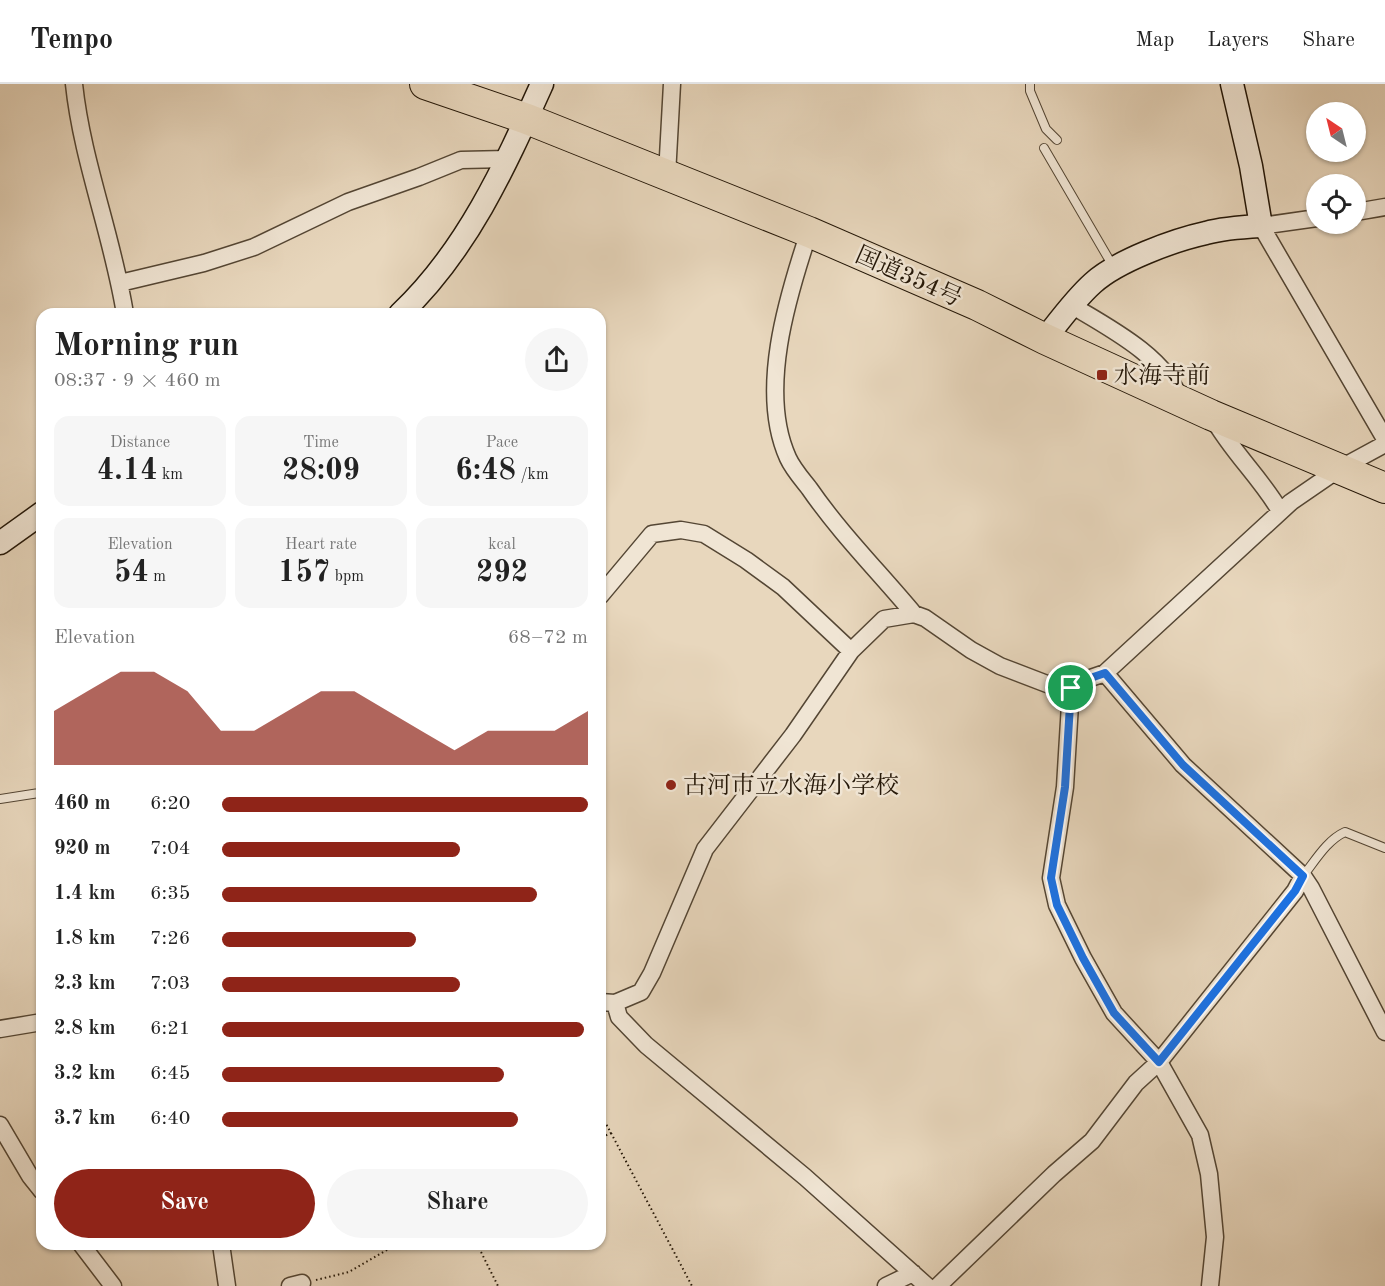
<!DOCTYPE html>
<meta charset="utf-8">
<style>
:root{--surface:#fff;--page:#f6f6f6;--text:#222;--muted:#767676;--line:#e0e0e0;--accent:#8f2418}
body{margin:0;font-family:"Old Standard TT","Noto Serif JP",serif;background:var(--page);color:var(--text);height:100vh;display:flex;flex-direction:column;font-size:22px;white-space:nowrap}
*{box-sizing:border-box;margin:0}
p{font-size:20px;color:var(--muted)}
.icon{flex:none;width:33px;height:33px;fill:none;stroke:currentColor;stroke-width:2;stroke-linecap:round;stroke-linejoin:round}
.map{position:relative;flex:1;overflow:hidden}
.details{position:absolute;left:36px;top:224px;width:570px;height:942px;display:flex;flex-direction:column;background:var(--surface);border-radius:18px;box-shadow:0 2px 4px #0004}
.details>*{flex:none}
.needle{width:39px;rotate:325deg}
.fabs{position:absolute;left:1306px;top:18px;display:grid;gap:12px}
.fabs a{display:grid;place-items:center;width:60px;height:60px;border-radius:50%;background:var(--surface);box-shadow:0 2px 4px #0004;font-size:30px}
.pin{position:absolute;display:grid;place-items:center;width:51px;height:51px;color:#fff;margin:-26px;border:3px solid #fff;border-radius:50%;box-shadow:0 2px 6px #0007}
.round{display:grid;place-items:center;flex:none;width:63px;height:63px;border-radius:32px;background:var(--page)}
.overview{display:flex;align-items:center;justify-content:space-between;height:102px;padding:0 18px}
h1{font-size:33px;font-weight:800;line-height:45px}
.figures{display:grid;grid-template-columns:repeat(3,1fr);gap:9px;height:102px;padding:6px 18px}
.figures div{display:grid;align-content:center;border-radius:15px;background:var(--page);text-align:center}
.figures b{font-size:30px;font-weight:800}
.figures small{font-size:16px;font-weight:400}
.figures p{font-size:16px}
.chart{height:168px;padding:12px 18px}
.chart p{display:flex;justify-content:space-between}
.chart svg{width:100%;height:108px;margin-top:6px;fill:var(--accent);opacity:.7}
.cta{display:flex;gap:12px;margin-top:auto;padding:12px 18px}
.cta a{flex:1;height:69px;border-radius:36px;background:var(--accent);color:#fff;font-size:24px;font-weight:800;line-height:69px;text-align:center}
.cta a+a{background:var(--page);color:var(--text)}
ul{padding:0 18px;list-style:none;font-size:20px}
li{display:grid;grid-template-columns:96px 72px 1fr;align-items:center;height:45px}
li i{height:15px;border-radius:8px;background:var(--accent)}
header{display:flex;align-items:center;gap:36px;box-sizing:border-box;height:84px;padding:0 30px;background:var(--surface);border-bottom:2px solid var(--line)}
header strong{font-size:28px}
nav{display:flex;gap:33px;margin-inline-start:auto;font-size:21px}
.map>svg:first-child{display:block}
.lines{fill:none;stroke-linecap:round;stroke-linejoin:round}
.lane-casing{stroke:#544634;stroke-width:10}
.street-casing{stroke:#544634;stroke-width:19}
.secondary-casing{stroke:#231607;stroke-width:25}
.highway-casing{stroke:#231607;stroke-width:32}
.path{stroke:#231607;stroke-width:2;stroke-dasharray:1.5 3;stroke-linecap:butt}
.lane{stroke:#f0e5d4;stroke-width:8}
.street{stroke:#f0e5d4;stroke-width:16}
.secondary{stroke:#f0e5d4;stroke-width:22}
.highway{stroke:#e8d7bd;stroke-width:30}
.route-casing{stroke:#fff;stroke-width:12}
.route{stroke:#1a73e8;stroke-width:8}
.poi-dot{fill:#8f2418;stroke:#f0e5d4;stroke-width:2}
.labels{text-anchor:middle;stroke-width:5;stroke-linejoin:round;paint-order:stroke}
.street-label{font-size:24px;fill:#231607;stroke:#f0e5d4}
.poi-label{font-size:24px;fill:#231607;stroke:#f0e5d4;text-anchor:start}
</style>
<header>
<strong>Tempo</strong>
<nav><a>Map</a><a>Layers</a><a>Share</a></nav>
</header>
<div class="map">
<svg width="1385" height="1202" viewBox="0 0 1385 1202">
<rect width="100%" height="100%" fill="#e8d7bd"/>
<filter id="stains"><feTurbulence type="fractalNoise" baseFrequency=".00333" numOctaves="4"/><feColorMatrix values="0 0 0 0 .2 0 0 0 0 .09 0 0 0 0 .02 0 0 0 .5 -.17"/></filter>
<radialGradient id="worn" r=".72"><stop offset=".6" stop-color="#630" stop-opacity="0"/><stop offset="1" stop-color="#630" stop-opacity=".3"/></radialGradient>
<g class="lines">
<!-- lane casing -->
<g class="lane-casing">
<path id="lane" d="M 1030,0 L 1030,7 L 1046,45 L 1057,56
M 1044,64 L 1114,184
M 0,715 L 39,709 L 42,705
M 1303,792 C 1315,777 1327,756 1345,748 L 1385,764"/>
</g>
<!-- street casing -->
<g class="street-casing">
<path id="street" d="M 74,0 C 82,77 113,153 125,230
M 667,91 L 672,0
M 1356,128 L 1385,123
M 1317,134 L 1261,142 L 1385,355
M 809,148 C 787,214 758,308 788,374 C 793,385 802,395 809,404 C 840,449 879,488 914,530
M 120,199 L 204,179 L 254,163 L 348,118 L 419,93 L 461,76 L 507,75
M 1071,221 C 1106,242 1168,274 1179,315
M 1213,334 C 1232,368 1261,394 1280,427
M 600,512 L 652,450 L 681,446 L 704,450 L 746,476 L 783,503 L 851,567
M 1105,589 L 1183,681 L 1303,792 L 1311,804 L 1385,948
M 1071,604 L 1065,703 L 1051,794 L 1057,821 L 1083,874 L 1114,929 L 1159,978 L 1200,1051 L 1209,1090 L 1215,1153 L 1210,1202
M 600,918 L 615,919 L 641,908 L 652,889 L 705,765 L 793,651 L 851,567 L 884,535 L 914,530 L 925,534 L 971,566 L 1000,582 L 1060,605 L 1071,604 L 1079,598 L 1105,589 L 1291,418 L 1339,385 L 1385,360
M 615,919 L 619,933 L 646,961 L 805,1093 L 927,1202
M 0,945 L 42,938
M 0,1041 L 30,1092 L 42,1107
M 81,1160 L 113,1202
M 221,1160 L 227,1202
M 290,1202 L 302,1199
M 886,1202 L 913,1189
M 938,1202 L 1054,1090 L 1092,1057 L 1136,999 L 1159,978 L 1295,807 L 1303,792"/>
</g>
<!-- secondary casing -->
<g class="secondary-casing">
<path id="secondary" d="M 400,230 C 467,167 505,82 542,0
M 1045,255 C 1060,236 1075,215 1093,199 C 1117,177 1174,156 1206,149 C 1224,144 1243,143 1261,142 L 1251,82 L 1232,0
M 0,459 L 42,429"/>
</g>
<!-- highway casing -->
<g class="highway-casing">
<path id="highway" d="M 425,0 L 527,35 L 809,148 L 977,221 L 1045,255 L 1211,331 L 1385,404"/>
</g>
<!-- path -->
<path class="path" d="M 600,1029 L 611,1049 L 600,1054
M 611,1049 L 692,1202
M 477,1160 L 498,1202
M 316,1196 L 349,1188 L 397,1160"/>
<!-- lane -->
<use href="#lane" class="lane"/>
<!-- street -->
<use href="#street" class="street"/>
<!-- secondary -->
<use href="#secondary" class="secondary"/>
<!-- highway -->
<use href="#highway" class="highway"/>
</g>
<g class="lines">
<!-- route casing -->
<g class="route-casing">
<path id="route" d="M 1105,589 L 1183,681 L 1303,792 L 1295,807 L 1159,978 L 1114,929 L 1083,874 L 1057,821 L 1051,794 L 1065,703 L 1071,604 L 1079,598 Z"/>
</g>
<!-- route -->
<use href="#route" class="route"/>
</g>
<!-- markers -->
<g class="poi-dot">
<rect x="1096" y="285" width="12" height="12" rx="3"/>
<circle cx="671" cy="701" r="6"/>
</g>
<g class="labels">
<!-- street labels -->
<g class="street-label">
<text transform="translate(909 192) rotate(24)" y="8">国道354号</text>
</g>
<!-- poi labels -->
<g class="poi-label">
<text x="1114" y="299">水海寺前</text>
<text x="683" y="709">古河市立水海小学校</text>
</g>
</g>
<rect width="100%" height="100%" filter="url(#stains)"/>
<rect width="100%" height="100%" fill="url(#worn)"/>
</svg>
<div class="fabs">
<a><svg class="needle" viewBox="-14 -14 28 28"><path d="M0-13l5 13h-10z" fill="#e53935"/><path d="M0 13l5-13h-10z" fill="#767676"/></svg></a>
<a><svg class="icon" aria-label="locate" viewBox="0 0 24 24"><circle cx="12" cy="12" r="6"/><path d="M12 2v4M12 18v4M2 12h4M18 12h4"/></svg></a>
</div>
<div class="pin" style="left:1071px;top:604px;background:#1e9e55"><svg class="icon" aria-label="arrive" viewBox="0 0 24 24"><path d="M6 21V4h12l-3 4 3 4H6"/></svg></div>
<section class="details">
<div class="overview"><div><h1>Morning run</h1><p>08:37 · 9 × 460 m</p></div><a class="round"><svg class="icon" aria-label="share" viewBox="0 0 24 24"><path d="M12 15V3M7 8l5-5 5 5M5 13v7h14v-7"/></svg></a></div>
<div class="figures">
<div><p>Distance</p><b>4.14<small> km</small></b></div>
<div><p>Time</p><b>28:09</b></div>
<div><p>Pace</p><b>6:48<small> /km</small></b></div>
</div>
<div class="figures">
<div><p>Elevation</p><b>54<small> m</small></b></div>
<div><p>Heart rate</p><b>157<small> bpm</small></b></div>
<div><p>kcal</p><b>292</b></div>
</div>
<div class="chart"><p><span>Elevation</span>68–72 m</p>
<svg viewBox="0 0 160 44" preserveAspectRatio="none"><path d="M0 44V22L10 14L20 6L30 6L40 14L50 30L60 30L70 22L80 14L90 14L100 22L110 30L120 38L130 30L140 30L150 30L160 22V44z"/></svg>
</div>
<ul>
<li><b>460 m</b>6:20<i style="width:100%"></i></li>
<li><b>920 m</b>7:04<i style="width:65%"></i></li>
<li><b>1.4 km</b>6:35<i style="width:86%"></i></li>
<li><b>1.8 km</b>7:26<i style="width:53%"></i></li>
<li><b>2.3 km</b>7:03<i style="width:65%"></i></li>
<li><b>2.8 km</b>6:21<i style="width:99%"></i></li>
<li><b>3.2 km</b>6:45<i style="width:77%"></i></li>
<li><b>3.7 km</b>6:40<i style="width:81%"></i></li>
</ul>
<div class="cta"><a>Save</a><a>Share</a></div>
</section>
</div>
